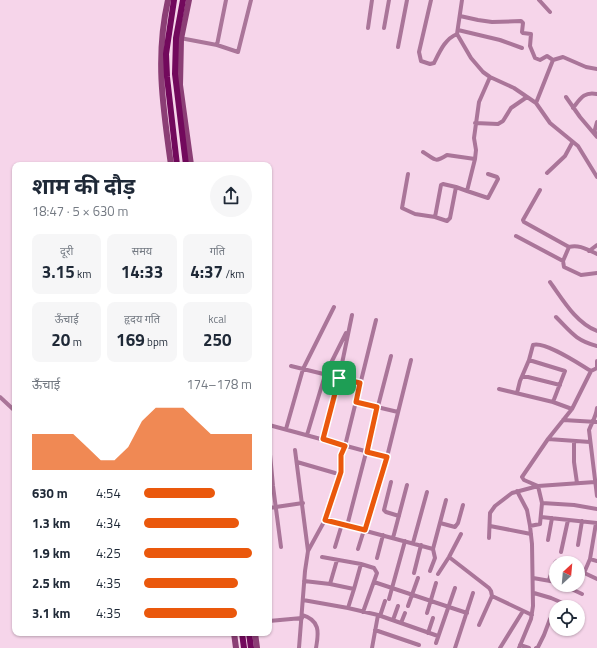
<!DOCTYPE html>
<html lang="hi">
<meta charset="utf-8">
<style>
:root{--surface:#fff;--page:#f6f6f7;--text:#1f2937;--muted:#747a83;--accent:#ea580c}
body{margin:0;font-family:"Titillium Web","Noto Sans Devanagari",sans-serif;background:var(--page);color:var(--text);height:100vh;display:flex;flex-direction:column;font-size:15px;white-space:nowrap}
*{box-sizing:border-box;margin:0}
p{font-size:13px;color:var(--muted)}
.icon{flex:none;width:22px;height:22px;fill:none;stroke:currentColor;stroke-width:2;stroke-linecap:round;stroke-linejoin:round}
.map{position:relative;flex:1;overflow:hidden}
.panel{position:absolute;left:12px;top:162px;width:260px;height:474px;display:flex;flex-direction:column;background:var(--surface);border-radius:8px;box-shadow:0 1px 3px #0004}
.panel>*{flex:none}
.needle{width:26px;rotate:26deg}
.tools{position:absolute;left:549px;top:556px;display:grid;gap:8px}
.tools a{display:grid;place-items:center;width:36px;height:36px;border-radius:50%;background:var(--surface);box-shadow:0 1px 3px #0004;font-size:20px}
.pin{position:absolute;display:grid;place-items:center;width:34px;height:34px;color:#fff;margin:-17px;border-radius:8px;box-shadow:0 2px 6px #0006}
.round{display:grid;place-items:center;flex:none;width:42px;height:42px;border-radius:21px;background:var(--page)}
.summary{display:flex;align-items:center;justify-content:space-between;height:68px;padding:0 20px}
h1{font-size:22px;font-weight:700;line-height:30px}
.figures{display:grid;grid-template-columns:repeat(3,1fr);gap:6px;height:68px;padding:4px 20px}
.figures div{display:grid;align-content:center;border-radius:8px;background:var(--page);text-align:center}
.figures b{font-size:17px;font-weight:700}
.figures small{font-size:11px;font-weight:400}
.figures p{font-size:11px}
.chart{height:112px;padding:8px 20px}
.chart p{display:flex;justify-content:space-between}
.chart svg{width:100%;height:72px;margin-top:4px;fill:var(--accent);opacity:.7}
ul{padding:0 20px;list-style:none;font-size:13px}
li{display:grid;grid-template-columns:64px 48px 1fr;align-items:center;height:30px}
li i{height:10px;border-radius:5px;background:var(--accent)}
.map>svg:first-child{display:block}
.lines{fill:none;stroke-linecap:round;stroke-linejoin:round}
.street{stroke:#aa7599;stroke-width:4}
.secondary{stroke:#8b3e75;stroke-width:6}
.primary{stroke:#72095c;stroke-width:6}
.route-casing{stroke:#fff;stroke-width:8}
.route{stroke:#ea580c;stroke-width:5}
</style>
<div class="map">
<svg width="597" height="648" viewBox="0 0 597 648">
<rect width="100%" height="100%" fill="#f6d5ea"/>
<g class="lines">
<!-- street -->
<path class="street" d="M 431,0 L 419,52 L 421,61 L 430,64 L 434,63 C 440,51 445,39 457,34
M 462,0 L 457,34 L 471,58 L 483,72 L 490,77 L 514,88 L 536,103 L 553,60 L 563,57 L 586,67 L 597,69
M 539,0 L 550,12
M 460,16 L 478,20 L 492,22 L 521,21 L 523,23 L 522,32 L 523,33 L 531,34 L 530,46 L 535,58 L 540,60 L 547,56 L 553,60
M 368,28 L 372,0
M 384,28 L 389,0
M 458,30 L 500,40 L 522,48
M 180,38 L 217,45 L 238,52 L 251,0
M 217,45 L 226,0
M 398,47 L 407,0
M 566,97 L 580,117 L 597,137
M 536,103 L 550,123 L 578,146 L 597,177
M 573,108 C 580,99 584,91 597,94
M 475,123 L 498,124 L 503,121 L 511,108 L 527,97
M 596,133 L 594,133 L 597,122
M 423,152 C 436,160 434,163 447,155 L 475,159
M 547,173 L 565,156 L 572,143
M 408,174 L 402,208 L 415,214 L 435,217 L 447,221 L 450,218 L 456,187 L 467,191 L 475,159 L 476,150 L 474,138 L 479,102 L 490,77
M 540,190 L 523,220 L 524,222 L 569,247 L 563,261 L 564,267 L 581,275 L 597,273
M 467,191 L 488,198 L 498,179 L 497,177 L 488,174
M 435,217 L 441,185 L 443,184 L 456,187
M 516,236 L 563,261
M 569,247 C 579,244 588,250 597,254
M 589,251 L 597,245
M 550,282 C 563,300 576,323 597,331
M 556,317 C 571,332 575,340 597,346
M 291,366 L 360,383
M 597,368 L 597,361
M 522,377 L 528,377 L 560,385
M 499,389 L 553,402 L 572,409
M 517,393 L 520,381 L 529,360
M 0,397 L 15,411
M 356,402 L 398,412
M 553,402 L 565,371 L 529,360 L 533,345 C 545,341 579,364 591,371
M 597,408 C 596,417 592,422 589,430 L 597,496
M 563,420 L 597,422
M 269,425 L 387,457
M 286,429 L 303,369 L 334,307
M 307,435 L 325,375 L 346,333
M 323,439 L 339,378 L 352,315
M 548,439 L 590,442
M 574,441 L 574,462 L 577,483
M 269,444 L 273,486 L 281,547
M 295,450 L 308,551 L 305,571 L 299,648
M 297,462 L 335,473
M 391,482 L 384,510 L 386,512 L 399,516
M 517,491 L 527,510 L 530,526
M 542,503 L 574,505 L 597,509
M 269,508 L 303,503
M 541,517 L 597,523
M 325,520 L 433,549
M 440,523 L 455,527 L 458,523 L 463,505
M 347,526 L 391,356
M 490,526 L 531,534
M 393,538 L 407,485
M 489,538 L 490,513 L 495,506 L 512,493 L 538,486 L 595,482
M 548,540 L 552,518
M 413,543 L 427,492
M 578,545 L 582,521
M 335,547 L 342,524
M 358,549 L 387,457 L 411,360
M 308,551 L 325,520 L 333,495 L 341,472 L 341,455 L 345,446 L 376,320
M 561,552 L 568,520
M 322,557 L 361,564 L 354,589
M 449,557 L 489,588 L 491,591 L 492,596 L 532,615
M 377,558 L 383,535
M 590,559 L 597,561
M 361,564 L 374,568 L 377,573 L 363,612
M 578,570 L 597,579
M 430,571 L 435,558 L 433,549 L 446,500
M 414,573 L 421,545
M 584,573 L 590,559 L 596,523
M 438,574 L 449,557 L 461,534
M 533,578 L 556,582
M 549,580 L 555,563 L 557,561 L 563,563
M 304,581 L 330,584 L 354,589 L 348,608
M 374,582 L 467,613
M 330,584 L 337,560
M 563,585 L 582,594
M 534,593 L 551,598 L 572,607
M 389,599 L 405,541
M 303,600 L 348,608 L 378,615 L 438,636
M 408,606 L 418,578
M 427,613 L 436,583
M 302,615 C 320,620 319,632 316,648
M 380,616 L 385,601
M 393,620 L 398,606
M 269,621 L 302,618
M 401,623 L 405,613
M 479,625 L 492,596
M 375,630 L 419,645
M 428,633 L 433,618
M 436,643 L 455,588
M 520,645 L 529,648
M 372,648 L 378,615
M 455,648 L 473,593
M 500,648 L 523,611
M 519,648 L 531,619 L 533,606 L 532,544 L 530,526 L 540,524 L 542,503 L 538,486 L 524,480 L 522,477 L 548,439 L 572,409 L 591,371 L 597,368
M 536,648 L 538,647 L 544,635 L 550,619"/>
<!-- secondary -->
<path class="secondary" d="M 168,0 C 155,57 163,108 171,165
M 189,0 L 181,39 L 180,85 L 191,165
M 234,633 L 236,648
M 255,633 L 257,648"/>
<!-- primary -->
<path class="primary" d="M 174,0 L 166,54 L 167,77 L 177,165
M 183,0 L 176,38 L 175,74 L 186,165
M 242,633 L 244,648
M 249,633 L 251,648"/>
</g>
<g class="lines">
<!-- route casing -->
<g class="route-casing">
<path id="route" d="M 339,378 L 360,383 L 356,402 L 377,407 L 367,452 L 387,457 L 365,530 L 325,520 L 341,472 L 341,455 L 345,446 L 323,439 Z"/>
</g>
<!-- route -->
<use href="#route" class="route"/>
</g>
</svg>
<div class="tools">
<a><svg class="needle" viewBox="-14 -14 28 28"><path d="M0-13l5 13h-10z" fill="#e53935"/><path d="M0 13l5-13h-10z" fill="#747a83"/></svg></a>
<a><svg class="icon" aria-label="locate" viewBox="0 0 24 24"><circle cx="12" cy="12" r="6"/><path d="M12 2v4M12 18v4M2 12h4M18 12h4"/></svg></a>
</div>
<div class="pin" style="left:339px;top:378px;background:#1e9e55"><svg class="icon" aria-label="arrive" viewBox="0 0 24 24"><path d="M6 21V4h12l-3 4 3 4H6"/></svg></div>
<section class="panel">
<div class="summary"><div><h1>शाम की दौड़</h1><p>18:47 · 5 × 630 m</p></div><a class="round"><svg class="icon" aria-label="share" viewBox="0 0 24 24"><path d="M12 15V3M7 8l5-5 5 5M5 13v7h14v-7"/></svg></a></div>
<div class="figures">
<div><p>दूरी</p><b>3.15<small> km</small></b></div>
<div><p>समय</p><b>14:33</b></div>
<div><p>गति</p><b>4:37<small> /km</small></b></div>
</div>
<div class="figures">
<div><p>ऊँचाई</p><b>20<small> m</small></b></div>
<div><p>हृदय गति</p><b>169<small> bpm</small></b></div>
<div><p>kcal</p><b>250</b></div>
</div>
<div class="chart"><p><span>ऊँचाई</span>174–178 m</p>
<svg viewBox="0 0 160 44" preserveAspectRatio="none"><path d="M0 44V22L10 22L20 22L30 22L40 30L50 38L60 38L70 30L80 14L90 6L100 6L110 6L120 14L130 22L140 22L150 22L160 22V44z"/></svg>
</div>
<ul>
<li><b>630 m</b>4:54<i style="width:66%"></i></li>
<li><b>1.3 km</b>4:34<i style="width:88%"></i></li>
<li><b>1.9 km</b>4:25<i style="width:100%"></i></li>
<li><b>2.5 km</b>4:35<i style="width:87%"></i></li>
<li><b>3.1 km</b>4:35<i style="width:86%"></i></li>
</ul>
</section>
</div>
